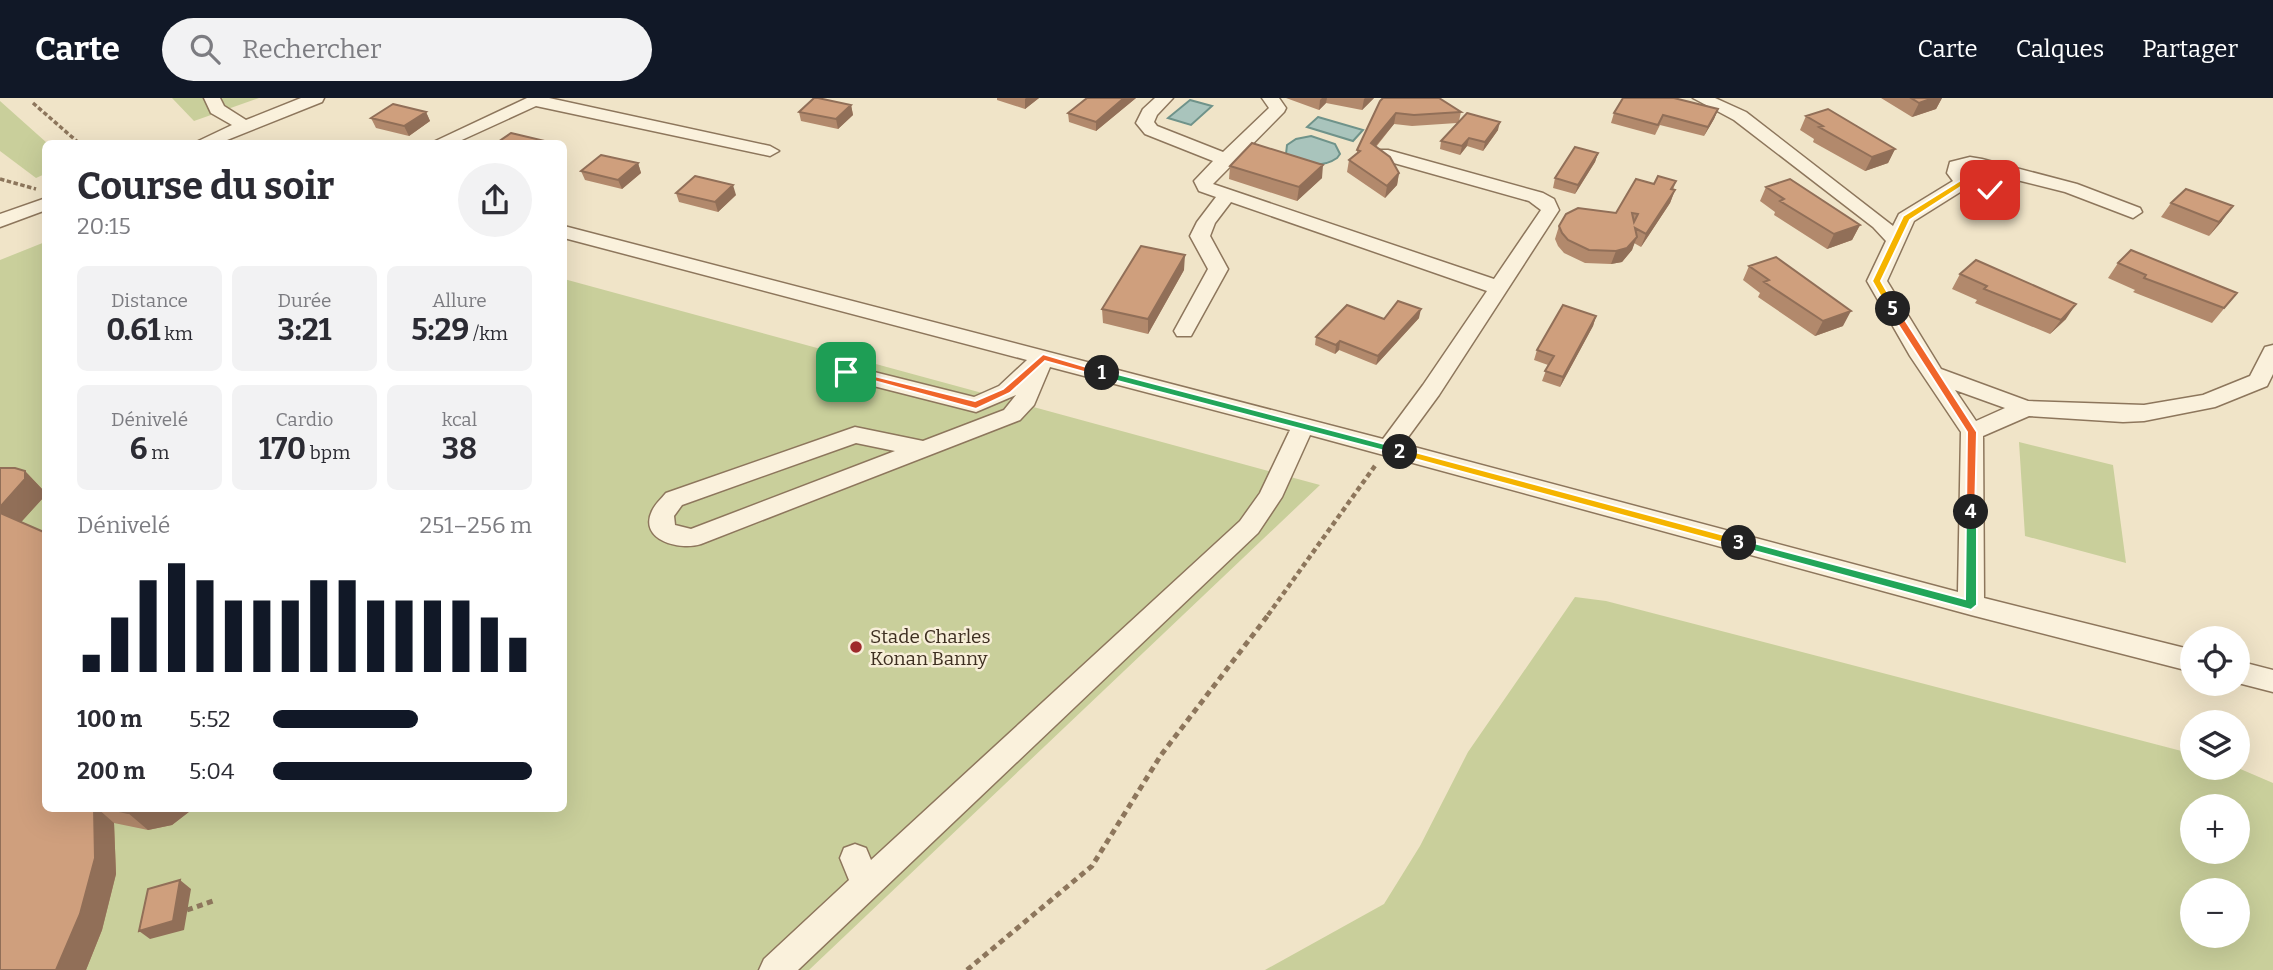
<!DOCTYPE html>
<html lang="fr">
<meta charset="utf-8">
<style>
:root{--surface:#fff;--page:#f2f2f3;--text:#2b2b33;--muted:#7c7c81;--accent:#111827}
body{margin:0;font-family:Bitter,serif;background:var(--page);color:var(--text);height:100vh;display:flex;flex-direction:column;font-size:26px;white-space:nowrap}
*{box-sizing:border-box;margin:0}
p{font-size:23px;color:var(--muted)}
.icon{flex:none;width:38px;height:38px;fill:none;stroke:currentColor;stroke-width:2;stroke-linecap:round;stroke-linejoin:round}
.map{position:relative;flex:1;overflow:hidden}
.details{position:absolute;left:42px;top:42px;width:525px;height:672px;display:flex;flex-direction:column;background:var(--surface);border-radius:10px;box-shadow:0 7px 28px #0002}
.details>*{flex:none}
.fabs{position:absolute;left:2180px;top:528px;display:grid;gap:14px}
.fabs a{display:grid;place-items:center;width:70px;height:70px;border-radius:50%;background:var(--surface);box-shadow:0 7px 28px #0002;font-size:35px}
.pin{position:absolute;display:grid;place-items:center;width:60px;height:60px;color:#fff;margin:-30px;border-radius:14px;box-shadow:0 4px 10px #0006}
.km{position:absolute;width:35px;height:35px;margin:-18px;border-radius:50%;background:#222;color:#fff;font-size:19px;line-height:35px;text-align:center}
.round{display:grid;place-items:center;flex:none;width:74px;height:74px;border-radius:37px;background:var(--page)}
.head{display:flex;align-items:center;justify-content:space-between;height:119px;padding:0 35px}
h1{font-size:38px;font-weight:700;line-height:52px}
.figures{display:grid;grid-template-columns:repeat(3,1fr);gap:10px;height:119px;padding:7px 35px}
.figures div{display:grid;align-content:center;border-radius:10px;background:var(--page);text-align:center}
.figures b{font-size:30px;font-weight:700}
.figures small{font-size:19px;font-weight:400}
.figures p{font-size:19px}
.chart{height:196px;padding:14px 35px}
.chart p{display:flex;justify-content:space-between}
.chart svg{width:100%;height:126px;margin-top:7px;stroke:var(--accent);stroke-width:6}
ul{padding:0 35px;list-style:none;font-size:23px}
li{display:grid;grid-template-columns:112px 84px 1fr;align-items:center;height:52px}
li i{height:18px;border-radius:9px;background:var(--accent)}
header{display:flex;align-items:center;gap:42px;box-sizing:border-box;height:98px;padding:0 35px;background:var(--accent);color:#fff}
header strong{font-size:33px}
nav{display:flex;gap:38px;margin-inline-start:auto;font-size:24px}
.search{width:490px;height:63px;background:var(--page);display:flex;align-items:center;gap:18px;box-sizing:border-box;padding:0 24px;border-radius:38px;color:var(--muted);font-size:26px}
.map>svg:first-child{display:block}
.green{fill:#c9cf9b;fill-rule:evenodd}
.water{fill:#a9c4bc;stroke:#6f938a;stroke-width:2}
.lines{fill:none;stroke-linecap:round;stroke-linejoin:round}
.minor-casing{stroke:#8d765c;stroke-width:3}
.path-far2{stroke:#8d765c;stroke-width:3.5;stroke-dasharray:4.5 2.5;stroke-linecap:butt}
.path-far1{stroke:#8d765c;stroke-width:4.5;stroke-dasharray:5 3.5;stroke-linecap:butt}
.path{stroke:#8d765c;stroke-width:5;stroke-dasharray:6 4.5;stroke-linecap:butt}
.minor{fill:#faf1dc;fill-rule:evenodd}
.wall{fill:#b2896c}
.shaded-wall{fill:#916f58}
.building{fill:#cf9f7d;stroke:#916f58;stroke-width:2;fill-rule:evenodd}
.split-1{fill:#f0652b;stroke:#fff;stroke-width:2}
.split-2{fill:#22a559;stroke:#fff;stroke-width:2}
.split-3{fill:#f5b400;stroke:#fff;stroke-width:2}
.split-4{fill:#22a559;stroke:#fff;stroke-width:2}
.split-5{fill:#f0652b;stroke:#fff;stroke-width:2}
.split-6{fill:#f5b400;stroke:#fff;stroke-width:2}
.poi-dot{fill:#9e2a2b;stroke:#f7eed8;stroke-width:2.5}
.labels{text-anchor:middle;stroke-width:5;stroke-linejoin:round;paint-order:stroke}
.poi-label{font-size:19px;fill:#3d2e20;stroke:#f7eed8;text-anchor:start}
</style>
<header>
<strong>Carte</strong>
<div class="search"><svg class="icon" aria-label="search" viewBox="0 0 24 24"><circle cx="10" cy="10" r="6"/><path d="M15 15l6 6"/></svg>Rechercher</div>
<nav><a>Carte</a><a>Calques</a><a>Partager</a></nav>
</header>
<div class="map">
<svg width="2273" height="872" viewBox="0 0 2273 872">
<rect width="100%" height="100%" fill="#f0e4c8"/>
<!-- green -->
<path class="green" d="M 172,0 L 259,0 L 194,23 Z
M 0,3 L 47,45 L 45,76 L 36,80 L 0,53 Z
M 45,144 L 46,710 L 564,710 L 564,181 L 1320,387 L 809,872 L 0,872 L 0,162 Z
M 2019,344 L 2113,367 L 2126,465 L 2025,438 Z
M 1575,499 L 1606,503 L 2193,656 L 2193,670 L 2238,670 L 2273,685 L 2273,872 L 1265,872 L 1384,806 L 1420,748 L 1468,654 ZM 2193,709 L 2238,709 L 2238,754 L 2193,754 ZM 2193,793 L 2238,793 L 2238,838 L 2193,838 Z"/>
<!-- water -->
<path class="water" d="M 1190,2 L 1212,8 L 1191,27 L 1168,20 Z
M 1318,19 L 1363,32 L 1353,43 L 1307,29 Z
M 1311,38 L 1335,46 L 1340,56 L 1337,60 C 1323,70 1299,68 1286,56 L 1287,47 L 1296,41 Z"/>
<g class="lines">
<!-- minor casing -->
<g class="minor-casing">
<path id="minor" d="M 204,0 L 220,0 L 224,8 L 246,22 L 301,0 L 324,0 L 322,4 L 217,46 L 192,46 L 232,27 L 211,15 Z
M 527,0 L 549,0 L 770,48 L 779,53 L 770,58 L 536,8 L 453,46 L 429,46 Z
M 1155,0 L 1173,0 L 1157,17 L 1154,24 L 1157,28 L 1223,54 L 1269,10 L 1262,0 L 1279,0 L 1286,10 L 1284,14 L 1213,86 L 1494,181 L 1541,112 L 1529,103 L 1376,60 L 1373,56 L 1376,52 L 1388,52 L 1543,95 L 1554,101 L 1559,112 L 1439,297 L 1403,346 L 1958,494 L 1961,334 L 1910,258 L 1867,183 L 1886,143 L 1873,129 L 1734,22 L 1693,0 L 1715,0 L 1746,14 L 1893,128 L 1899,116 L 1953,83 L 1947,75 L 1950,64 L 1970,59 L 1982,61 L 2077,86 L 2140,110 L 2142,114 L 2133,120 L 2065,94 L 2017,82 L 2015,91 L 1987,97 L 1965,91 L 1914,123 L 1887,183 L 1941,271 L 2028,303 L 2144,307 L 2203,297 L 2250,278 L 2265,249 L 2273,247 L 2273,276 L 2267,288 L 2215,309 L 2144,323 L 2123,324 L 2029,318 L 1983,338 L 1984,500 L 2193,552 L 2193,574 L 1971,517 L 1310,337 L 1282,399 L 1258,435 L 798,872 L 759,872 L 764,861 L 849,782 L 840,760 L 844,750 L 855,746 L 866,750 L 871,762 L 1240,423 L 1260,395 L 1290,332 L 1050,269 L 1034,307 L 1020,322 L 701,446 C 680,453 638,442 652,413 C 655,406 661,401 666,395 L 855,329 L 923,343 L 1004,312 L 1016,297 L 976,314 L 838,279 L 835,274 L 838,269 L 846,267 L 974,299 L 999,288 L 1027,262 L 564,140 L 564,128 L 1383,341 L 1423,287 L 1487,193 L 1231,104 L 1215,125 L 1210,138 L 1228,171 L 1191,238 L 1177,238 L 1174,233 L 1208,171 L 1190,138 L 1197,124 L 1216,99 L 1199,93 L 1194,83 L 1213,63 L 1145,36 L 1136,25 L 1143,11 ZM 1971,69 L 1988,74 L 1999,84 L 1984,85 L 1965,74 ZM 1955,292 L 2005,310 L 1976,323 ZM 856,345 L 895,353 L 691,431 L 675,427 L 674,418 L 682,407 Z
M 46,100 L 46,112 L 0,129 L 0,116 Z
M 2238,563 L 2273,572 L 2273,594 L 2238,585 Z"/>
</g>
<!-- path-far2 -->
<path class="path-far2" d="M 33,5 L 80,46
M 0,81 L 36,91"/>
<!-- path-far1 -->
<path class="path-far1" d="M 1268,517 L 1377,365"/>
<!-- path -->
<path class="path" d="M 187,812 L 216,802
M 967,872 L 1092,768 L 1161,657 L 1269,516"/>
<!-- minor -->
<use href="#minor" class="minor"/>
</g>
<!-- wall -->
<path class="wall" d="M 997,0 L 1039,0 L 1025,11 L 997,2 Z
M 1087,0 L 1136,0 L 1096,33 L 1069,24 L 1068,15 Z
M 1286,0 L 1374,0 L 1362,12 L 1326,5 L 1319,12 Z
M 1881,0 L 1942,0 L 1936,11 L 1912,19 Z
M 1380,3 L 1461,14 L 1459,23 L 1498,32 L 1483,53 L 1467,48 L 1460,57 L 1440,51 L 1441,43 L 1457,25 L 1412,28 L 1394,26 L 1376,49 L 1399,75 L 1397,87 L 1385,100 L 1347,74 L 1349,62 L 1357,56 L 1357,52 Z
M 851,7 L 853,17 L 838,31 L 801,23 L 799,14 Z
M 1718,11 L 1714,21 L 1704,38 L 1660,27 L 1655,37 L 1611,25 L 1614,15 Z
M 426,14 L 430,23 L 409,38 L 376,30 L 371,20 Z
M 1806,18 L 1895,51 L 1888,65 L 1865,73 L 1813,44 L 1814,41 L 1800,32 Z
M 1598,55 L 1595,64 L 1575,96 L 1553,90 L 1555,80 Z
M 638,65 L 641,75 L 622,91 L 585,82 L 581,73 Z
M 1230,68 L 1322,80 L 1297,103 L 1229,81 Z
M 1676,83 L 1673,92 L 1675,92 L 1670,105 L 1641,149 L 1634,145 L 1632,152 L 1622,164 L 1611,166 L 1585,165 L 1564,155 L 1558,148 L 1555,141 L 1559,128 L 1616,115 L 1654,86 Z
M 1766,89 L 1860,127 L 1852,142 L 1827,151 L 1774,117 L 1775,114 L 1760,103 Z
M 676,95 L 736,97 L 718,114 L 679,104 Z
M 2171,105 L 2222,123 L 2209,138 L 2161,119 Z
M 2118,165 L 2237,195 L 2212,225 L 2133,194 L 2135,192 L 2108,180 Z
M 1749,168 L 1843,228 L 1815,238 L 1758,199 L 1760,195 L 1743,182 Z
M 1184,172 L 1148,236 L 1103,225 L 1102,211 Z
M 1960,176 L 2066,221 L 2050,236 L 1975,205 L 1977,202 L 1952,191 Z
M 1596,218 L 1593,228 L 1560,289 L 1542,283 L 1548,267 L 1534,262 L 1537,252 Z
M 1419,220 L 1376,267 L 1339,252 L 1335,256 L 1315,247 L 1316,239 L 1384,221 Z
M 0,370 L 15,370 L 25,373 L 43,392 L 43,400 L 21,424 L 46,435 L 46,710 L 194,710 L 172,727 L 148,732 L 114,725 L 116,776 L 102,832 L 86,872 L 0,872 Z"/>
<!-- shaded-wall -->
<path class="shaded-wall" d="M 1026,0 L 1039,0 L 1025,11 L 1025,1 Z
M 1124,0 L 1136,0 L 1096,33 L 1096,24 Z
M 1322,0 L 1327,0 L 1326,5 L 1319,12 L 1320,2 Z
M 1365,0 L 1374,0 L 1362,12 L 1364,1 Z
M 1933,0 L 1942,0 L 1936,11 L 1912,19 L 1919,5 Z
M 851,7 L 853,17 L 838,31 L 836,21 Z
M 1718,11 L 1714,21 L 1704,38 L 1708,29 Z
M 426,14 L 430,23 L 409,38 L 404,28 Z
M 1396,15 L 1394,26 L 1369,56 L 1371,45 Z
M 1500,24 L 1498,32 L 1483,53 L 1485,44 Z
M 1469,40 L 1467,48 L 1460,57 L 1462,48 Z
M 1895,51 L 1888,65 L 1865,73 L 1872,59 Z
M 1598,55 L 1595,64 L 1575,96 L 1578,87 Z
M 638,65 L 641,75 L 622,91 L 618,82 Z
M 1323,67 L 1322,80 L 1297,103 L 1299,89 Z
M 1399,75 L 1397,87 L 1385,100 L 1387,88 Z
M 733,87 L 736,97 L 718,114 L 715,104 Z
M 1675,92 L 1670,105 L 1641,149 L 1646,136 Z
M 2233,108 L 2222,123 L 2209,138 L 2219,124 Z
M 1860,127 L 1852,142 L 1827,151 L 1834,136 Z
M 1637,139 L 1632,152 L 1622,164 L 1611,166 L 1616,153 Z
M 1185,157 L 1184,172 L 1148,236 L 1148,221 Z
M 2076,206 L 2066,221 L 2050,236 L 2061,222 Z
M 1421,211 L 1419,220 L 1376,267 L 1378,258 Z
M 1851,213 L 1843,228 L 1815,238 L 1823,223 Z
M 1596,218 L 1593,228 L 1560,289 L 1563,279 Z
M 1340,243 L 1339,252 L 1335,256 L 1336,247 Z
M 25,373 L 43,392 L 43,400 L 14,432 L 0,418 L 0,409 Z
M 94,710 L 97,710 L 114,725 L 116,776 L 102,832 L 86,872 L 56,872 Z
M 149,710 L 194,710 L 172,727 L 148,732 L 128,715 Z
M 180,782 L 191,791 L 184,832 L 150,841 L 139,833 Z"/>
<!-- building -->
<path class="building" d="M 814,0 L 818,0 L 851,7 L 836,21 L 799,14 Z
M 1087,0 L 1124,0 L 1096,24 L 1068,15 Z
M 1383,0 L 1439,0 L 1461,14 L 1414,17 L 1396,15 L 1371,45 L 1390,59 L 1399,75 L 1387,88 L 1349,62 L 1360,53 L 1357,52 L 1380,3 Z
M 1623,0 L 1674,0 L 1718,11 L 1708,29 L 1663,17 L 1658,27 L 1614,15 Z
M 1911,0 L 1933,0 L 1919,5 Z
M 393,6 L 426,14 L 404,28 L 371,20 Z
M 1828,11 L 1895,51 L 1872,59 L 1819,29 L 1823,28 L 1806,18 Z
M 1467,15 L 1500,24 L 1485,44 L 1469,40 L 1462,48 L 1441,43 Z
M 511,35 L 545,43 L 542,46 L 495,46 Z
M 1252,45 L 1323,67 L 1299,89 L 1230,68 Z
M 1575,49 L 1598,55 L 1578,87 L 1555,80 Z
M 601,57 L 638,65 L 618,82 L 581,73 Z
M 695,78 L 733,87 L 715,104 L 676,95 Z
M 1658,78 L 1676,83 L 1671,91 L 1675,92 L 1646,136 L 1635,130 L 1637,139 L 1627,150 L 1616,153 L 1589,152 L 1568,142 L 1562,135 L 1559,128 L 1566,116 L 1578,110 L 1616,115 L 1636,81 L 1654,86 ZM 1632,115 L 1638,116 L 1634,124 Z
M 1790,81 L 1860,127 L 1834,136 L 1780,103 L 1784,101 L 1766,89 Z
M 2186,91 L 2233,108 L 2219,124 L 2171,105 Z
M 1141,148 L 1185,157 L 1148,221 L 1102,211 Z
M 2131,152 L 2237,195 L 2224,210 L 2144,180 L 2146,177 L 2118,165 Z
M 1776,159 L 1851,213 L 1823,223 L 1764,184 L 1769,182 L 1749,168 Z
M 1976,162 L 2076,206 L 2061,222 L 1984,191 L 1987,188 L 1960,176 Z
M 1398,203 L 1421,211 L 1378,258 L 1340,243 L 1336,247 L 1316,239 L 1347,207 L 1384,221 Z
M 1563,207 L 1596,218 L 1563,279 L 1545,273 L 1554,258 L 1537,252 Z
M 0,370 L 15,370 L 25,373 L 25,381 L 0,409 Z
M 0,415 L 46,435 L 46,710 L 94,710 L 95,760 L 80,816 L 56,872 L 0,872 Z
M 105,710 L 149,710 L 128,715 Z
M 180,782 L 173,823 L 139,833 L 148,791 Z"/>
<!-- split-1 -->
<path class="split-1" d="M 1043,256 L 1107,275 L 1102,279 L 1045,263 L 1010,295 L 976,311 L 841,274 L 846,271 L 975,303 L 1003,291 Z"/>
<!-- split-2 -->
<path class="split-2" d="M 1102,272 L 1400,350 L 1406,354 L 1400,357 L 1098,278 L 1098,273 Z"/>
<!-- split-3 -->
<path class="split-3" d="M 1400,350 L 1739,441 L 1745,445 L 1739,449 L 1396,356 L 1396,351 Z"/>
<!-- split-4 -->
<path class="split-4" d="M 1971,410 L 1977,414 L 1977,507 L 1971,512 L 1739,449 L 1733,445 L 1739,441 L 1965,501 L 1966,414 Z"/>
<!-- split-5 -->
<path class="split-5" d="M 1889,208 L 1896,208 L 1977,334 L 1975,417 L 1971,418 L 1966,414 L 1967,334 L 1888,211 Z"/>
<!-- split-6 -->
<path class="split-6" d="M 1961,82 L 1994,92 C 1986,97 1972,92 1964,87 L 1910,122 L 1881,183 L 1897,211 L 1889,213 L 1872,183 L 1903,118 Z"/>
<!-- markers -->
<circle class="poi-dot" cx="856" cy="549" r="7"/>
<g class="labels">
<!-- poi labels -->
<g class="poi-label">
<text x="870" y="545">Stade Charles<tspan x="870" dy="22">Konan Banny</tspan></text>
</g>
</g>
</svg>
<div class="fabs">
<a><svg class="icon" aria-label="locate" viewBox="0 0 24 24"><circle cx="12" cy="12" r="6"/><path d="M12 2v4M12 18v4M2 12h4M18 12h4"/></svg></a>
<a><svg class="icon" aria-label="layers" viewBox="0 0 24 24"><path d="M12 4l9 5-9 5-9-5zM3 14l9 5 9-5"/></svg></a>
<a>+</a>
<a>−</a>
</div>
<div class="pin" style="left:846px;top:274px;background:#1e9e55"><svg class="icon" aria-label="arrive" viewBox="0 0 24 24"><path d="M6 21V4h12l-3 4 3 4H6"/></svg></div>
<div class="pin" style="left:1990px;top:92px;background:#d93025"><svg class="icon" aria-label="check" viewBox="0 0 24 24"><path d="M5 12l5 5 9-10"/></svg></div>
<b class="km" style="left:1102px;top:275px">1</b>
<b class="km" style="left:1400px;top:354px">2</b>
<b class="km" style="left:1739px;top:445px">3</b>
<b class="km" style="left:1971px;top:414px">4</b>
<b class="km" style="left:1893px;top:211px">5</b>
<section class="details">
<div class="head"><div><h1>Course du soir</h1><p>20:15</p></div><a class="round"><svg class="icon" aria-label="share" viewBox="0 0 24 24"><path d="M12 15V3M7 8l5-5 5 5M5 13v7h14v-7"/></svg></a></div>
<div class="figures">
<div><p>Distance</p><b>0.61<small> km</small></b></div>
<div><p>Durée</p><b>3:21</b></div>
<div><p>Allure</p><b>5:29<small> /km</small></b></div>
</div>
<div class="figures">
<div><p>Dénivelé</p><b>6<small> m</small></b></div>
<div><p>Cardio</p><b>170<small> bpm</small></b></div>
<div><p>kcal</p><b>38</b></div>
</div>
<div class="chart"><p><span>Dénivelé</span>251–256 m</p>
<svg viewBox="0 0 160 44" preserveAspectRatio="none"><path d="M5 44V38M15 44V25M25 44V12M35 44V6M45 44V12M55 44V19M65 44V19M75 44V19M85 44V12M95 44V12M105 44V19M115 44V19M125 44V19M135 44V19M145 44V25M155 44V32"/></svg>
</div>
<ul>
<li><b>100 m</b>5:52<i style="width:56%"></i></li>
<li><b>200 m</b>5:04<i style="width:100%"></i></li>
</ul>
</section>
</div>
